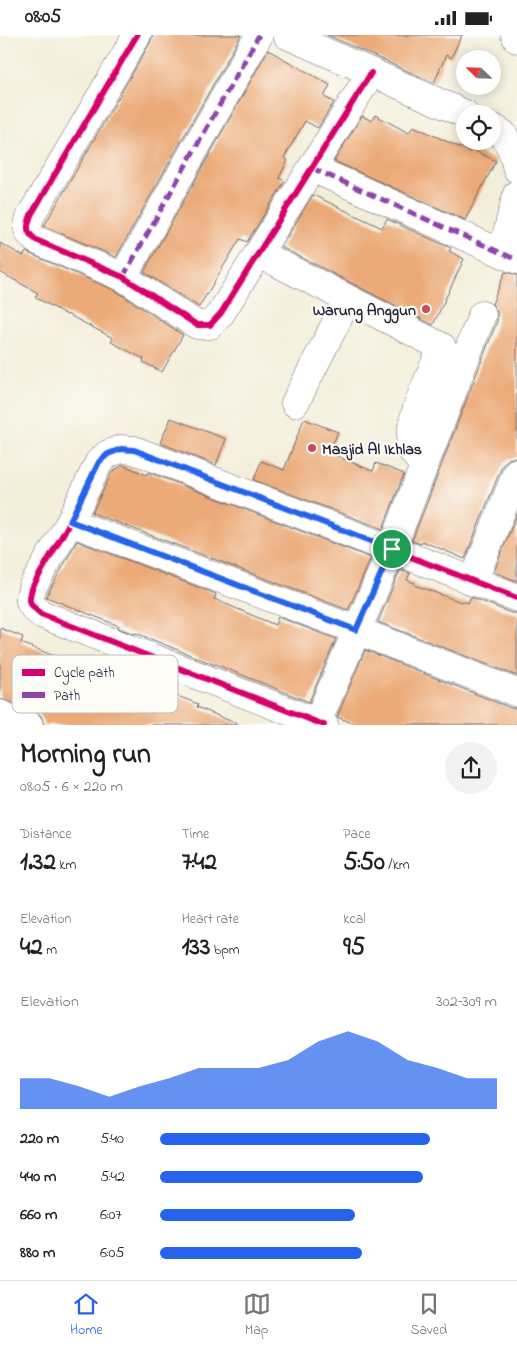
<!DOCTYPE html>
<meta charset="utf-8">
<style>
:root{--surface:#fff;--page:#f2f2f2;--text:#222;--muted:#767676;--line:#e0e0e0;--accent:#2563eb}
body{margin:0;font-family:"Indie Flower",sans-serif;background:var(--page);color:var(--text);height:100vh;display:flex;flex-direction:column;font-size:19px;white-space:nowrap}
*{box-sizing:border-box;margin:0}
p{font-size:16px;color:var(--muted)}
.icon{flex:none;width:28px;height:28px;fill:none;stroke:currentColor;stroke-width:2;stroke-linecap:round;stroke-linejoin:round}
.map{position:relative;height:690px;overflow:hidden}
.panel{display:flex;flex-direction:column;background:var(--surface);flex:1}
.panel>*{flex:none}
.needle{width:32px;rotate:293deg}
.fabs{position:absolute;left:456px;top:15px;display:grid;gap:10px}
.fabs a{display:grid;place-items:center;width:45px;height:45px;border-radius:50%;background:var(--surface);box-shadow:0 2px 12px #0003;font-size:25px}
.pin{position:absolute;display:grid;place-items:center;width:42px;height:42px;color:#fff;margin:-21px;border:2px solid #fff;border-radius:50%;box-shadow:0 1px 5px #0007}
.round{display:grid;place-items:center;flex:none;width:52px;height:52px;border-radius:26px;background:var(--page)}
.headline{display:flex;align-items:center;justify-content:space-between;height:85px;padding:0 20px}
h1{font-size:28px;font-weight:800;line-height:38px}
.stats{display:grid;grid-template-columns:repeat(3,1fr);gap:8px;height:85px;padding:5px 20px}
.stats div{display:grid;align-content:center}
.stats b{font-size:25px;font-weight:800}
.stats small{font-size:14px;font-weight:400}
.stats p{font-size:14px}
.chart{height:140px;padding:10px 20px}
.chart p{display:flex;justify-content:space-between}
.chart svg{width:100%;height:90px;margin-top:5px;fill:var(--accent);opacity:.7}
ul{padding:0 20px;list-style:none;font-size:16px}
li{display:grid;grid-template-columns:80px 60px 1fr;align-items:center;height:38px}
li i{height:12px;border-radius:6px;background:var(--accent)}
.status{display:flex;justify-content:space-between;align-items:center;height:35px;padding:0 25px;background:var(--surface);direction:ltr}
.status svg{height:14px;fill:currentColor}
.dock{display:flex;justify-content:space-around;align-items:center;height:70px;border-top:1px solid var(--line);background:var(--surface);font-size:14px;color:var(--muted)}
.dock a{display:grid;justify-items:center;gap:2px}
.dock .current{color:var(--accent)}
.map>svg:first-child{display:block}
.building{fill:#ebaa78}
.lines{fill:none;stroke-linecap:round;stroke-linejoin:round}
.minor-casing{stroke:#6b6972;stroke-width:29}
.minor{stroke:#fff;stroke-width:28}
.quiet{stroke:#8e44ad;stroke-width:5;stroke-dasharray:10 5;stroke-linecap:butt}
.cycleway-casing{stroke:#fdfcf7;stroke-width:9}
.cycleway{stroke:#d6006c;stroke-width:6}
.route-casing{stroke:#fff;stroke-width:10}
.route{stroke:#2563eb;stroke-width:6}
.poi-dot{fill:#d1495b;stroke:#fdfcf7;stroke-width:2}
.labels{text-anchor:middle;stroke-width:4.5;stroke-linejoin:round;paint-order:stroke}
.poi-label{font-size:16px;font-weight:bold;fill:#22223b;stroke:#fdfcf7;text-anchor:end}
.key{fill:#fdfcf7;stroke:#bbbbbf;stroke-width:1}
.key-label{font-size:14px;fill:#22223b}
</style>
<div class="status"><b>08:05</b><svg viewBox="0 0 49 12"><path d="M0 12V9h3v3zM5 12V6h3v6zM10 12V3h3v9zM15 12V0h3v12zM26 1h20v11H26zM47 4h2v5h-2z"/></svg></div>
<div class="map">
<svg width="517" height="690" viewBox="0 0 517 690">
<rect width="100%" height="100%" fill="#fdfcf7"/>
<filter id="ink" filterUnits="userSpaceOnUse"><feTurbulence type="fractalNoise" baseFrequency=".02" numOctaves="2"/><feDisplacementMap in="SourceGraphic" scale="10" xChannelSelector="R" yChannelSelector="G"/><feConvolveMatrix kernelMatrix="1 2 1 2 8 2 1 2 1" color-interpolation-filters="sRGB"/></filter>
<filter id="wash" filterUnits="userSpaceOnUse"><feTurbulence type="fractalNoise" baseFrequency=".0096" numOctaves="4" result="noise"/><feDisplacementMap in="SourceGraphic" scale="20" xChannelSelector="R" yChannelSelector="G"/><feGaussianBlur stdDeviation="1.12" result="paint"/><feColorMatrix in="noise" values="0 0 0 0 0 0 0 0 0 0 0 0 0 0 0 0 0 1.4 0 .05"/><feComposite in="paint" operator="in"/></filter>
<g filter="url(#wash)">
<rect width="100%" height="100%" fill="#f3eed9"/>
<g id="blocks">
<!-- building -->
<path class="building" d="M 153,0 L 241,0 L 116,222 L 44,191 L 150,8 Z
M 327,0 L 462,0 L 451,23 L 446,20 L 434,48 Z
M 268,15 L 330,50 L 324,62 L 334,67 L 318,93 L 305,86 L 284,123 L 288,125 L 279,143 L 285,146 L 247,207 L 240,204 L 199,272 L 144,237 Z
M 375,80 L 409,98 L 413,91 L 470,117 L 471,114 L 496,126 L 465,185 L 334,126 L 362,81 L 372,86 Z
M 313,160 L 382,193 L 387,184 L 451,213 L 449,216 L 464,224 L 433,290 L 281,212 Z
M 0,208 L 23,221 L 26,217 L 116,256 L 183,300 L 162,337 L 143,327 L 144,324 L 111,307 L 113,303 L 67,279 L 67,280 L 35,262 L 38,258 L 0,237 Z
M 505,237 L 517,240 L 517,422 L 508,424 L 502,431 L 465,524 L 422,506 L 421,509 L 412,506 L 497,286 L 497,277 L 492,269 Z
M 171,383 L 226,404 L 216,430 L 160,408 Z
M 304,384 L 338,397 L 329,418 L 373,436 L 376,428 L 404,439 L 383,494 L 254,445 L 261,426 L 284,435 Z
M 123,430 L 147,440 L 148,437 L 371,523 L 348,575 L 92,478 L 112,437 Z
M 517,479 L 517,546 L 494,537 Z
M 77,506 L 216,559 L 214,564 L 275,590 L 278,582 L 336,604 L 309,667 L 215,629 L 215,630 L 136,598 L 135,599 L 118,593 L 119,591 L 46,562 Z
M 400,535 L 410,538 L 407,545 L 415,548 L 414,550 L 461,567 L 462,566 L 468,568 L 471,562 L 511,578 L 517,578 L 517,641 L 378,587 Z
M 0,593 L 23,602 L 21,608 L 75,629 L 77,624 L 97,632 L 97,634 L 173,665 L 175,660 L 198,669 L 197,672 L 240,690 L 44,690 L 41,681 L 35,676 L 0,664 Z
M 365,615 L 511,673 L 517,673 L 517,690 L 358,690 L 337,682 Z"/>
</g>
</g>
<g filter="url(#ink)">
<use href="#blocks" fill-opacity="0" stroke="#6b6972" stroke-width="1"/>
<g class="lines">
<!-- minor casing -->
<g class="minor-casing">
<path id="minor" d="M 137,0 L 31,180 C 27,192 25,196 36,205 L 123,242 L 197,290 L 210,290 L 221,278 L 371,38
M 287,0 L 465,79
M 515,0 L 517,4
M 492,92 L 503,99 L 512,115 L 517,134
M 312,133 L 517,225
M 258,218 L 442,312 C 433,335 403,393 412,415 C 414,420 420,426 424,430
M 502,218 L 517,159
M 123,242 L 259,0
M 295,368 L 348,264
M 70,487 L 356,595 L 517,658
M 473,547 L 517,437
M 0,679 L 29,690
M 316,690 L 392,514 L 482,280
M 324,690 L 41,579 C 29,569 27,567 33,551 L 70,487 L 99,427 L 108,419 L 121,414 L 134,415 L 517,563"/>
</g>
<!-- minor -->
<use href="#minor" class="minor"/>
<!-- quiet -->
<path class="quiet" d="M 312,133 L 517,225
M 123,242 L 259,0"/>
<!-- cycleway casing -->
<g class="cycleway-casing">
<path id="cycleway" d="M 137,0 L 31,180 C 27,192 25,196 36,205 L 123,242 L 197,290 L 210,290 L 221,278 L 371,38
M 324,690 L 41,579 C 29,569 27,567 33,551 L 70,487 L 99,427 L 108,419 L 121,414 L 134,415 L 517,563"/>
</g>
<!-- cycleway -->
<use href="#cycleway" class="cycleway"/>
</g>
</g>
<g class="lines" filter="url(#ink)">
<!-- route casing -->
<g class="route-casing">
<path id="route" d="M 121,414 L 134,415 L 392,514 L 356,595 L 70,486 L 99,427 L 108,419 Z"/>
</g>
<!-- route -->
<use href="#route" class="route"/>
</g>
<!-- markers -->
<g class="poi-dot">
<circle cx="426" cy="274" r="5"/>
<circle cx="312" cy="413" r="5"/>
</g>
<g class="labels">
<!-- poi labels -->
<g class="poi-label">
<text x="416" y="280">Warung Anggun</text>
<text x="322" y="419" text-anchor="start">Masjid Al Ikhlas</text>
</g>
</g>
<!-- legend -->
<rect x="12" y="620" width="166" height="58" rx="8" class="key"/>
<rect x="22" y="634" width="23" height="7" fill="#d6006c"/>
<rect x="22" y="657" width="23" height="6" fill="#8e44ad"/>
<g class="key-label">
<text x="54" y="642">Cycle path</text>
<text x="54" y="665">Path</text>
</g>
</svg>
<div class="fabs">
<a><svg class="needle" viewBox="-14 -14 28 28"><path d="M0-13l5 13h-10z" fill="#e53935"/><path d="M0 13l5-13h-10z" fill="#767676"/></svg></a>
<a><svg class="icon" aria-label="locate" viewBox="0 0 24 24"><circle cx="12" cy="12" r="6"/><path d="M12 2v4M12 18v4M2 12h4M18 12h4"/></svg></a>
</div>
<div class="pin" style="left:392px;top:514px;background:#1e9e55"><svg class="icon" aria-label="arrive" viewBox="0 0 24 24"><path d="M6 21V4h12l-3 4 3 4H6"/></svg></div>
</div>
<section class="panel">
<div class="headline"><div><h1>Morning run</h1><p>08:05 · 6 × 220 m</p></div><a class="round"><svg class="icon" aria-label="share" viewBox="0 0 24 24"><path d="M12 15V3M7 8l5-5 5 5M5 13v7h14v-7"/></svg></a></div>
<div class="stats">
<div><p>Distance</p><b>1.32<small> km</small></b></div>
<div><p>Time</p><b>7:42</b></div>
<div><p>Pace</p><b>5:50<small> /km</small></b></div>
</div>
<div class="stats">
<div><p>Elevation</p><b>42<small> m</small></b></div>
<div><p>Heart rate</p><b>133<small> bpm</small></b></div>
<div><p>kcal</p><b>95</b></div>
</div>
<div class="chart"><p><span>Elevation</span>302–309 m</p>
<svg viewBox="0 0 160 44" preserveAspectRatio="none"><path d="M0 44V29L10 29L20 33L30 38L40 33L50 29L60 24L70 24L80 24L90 20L100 11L110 6L120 11L130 20L140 24L150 29L160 29V44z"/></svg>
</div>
<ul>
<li><b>220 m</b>5:40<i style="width:80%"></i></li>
<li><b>440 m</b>5:42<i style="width:78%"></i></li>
<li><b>660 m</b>6:07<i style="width:58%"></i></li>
<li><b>880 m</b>6:05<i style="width:60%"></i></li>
</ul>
</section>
<nav class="dock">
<a class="current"><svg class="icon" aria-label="home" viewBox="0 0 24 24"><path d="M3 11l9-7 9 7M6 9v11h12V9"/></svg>Home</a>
<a><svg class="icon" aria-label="map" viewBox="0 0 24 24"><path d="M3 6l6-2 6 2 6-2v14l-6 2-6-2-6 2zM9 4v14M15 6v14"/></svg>Map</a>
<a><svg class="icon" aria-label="saved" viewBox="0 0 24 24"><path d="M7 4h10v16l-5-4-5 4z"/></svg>Saved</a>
</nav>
